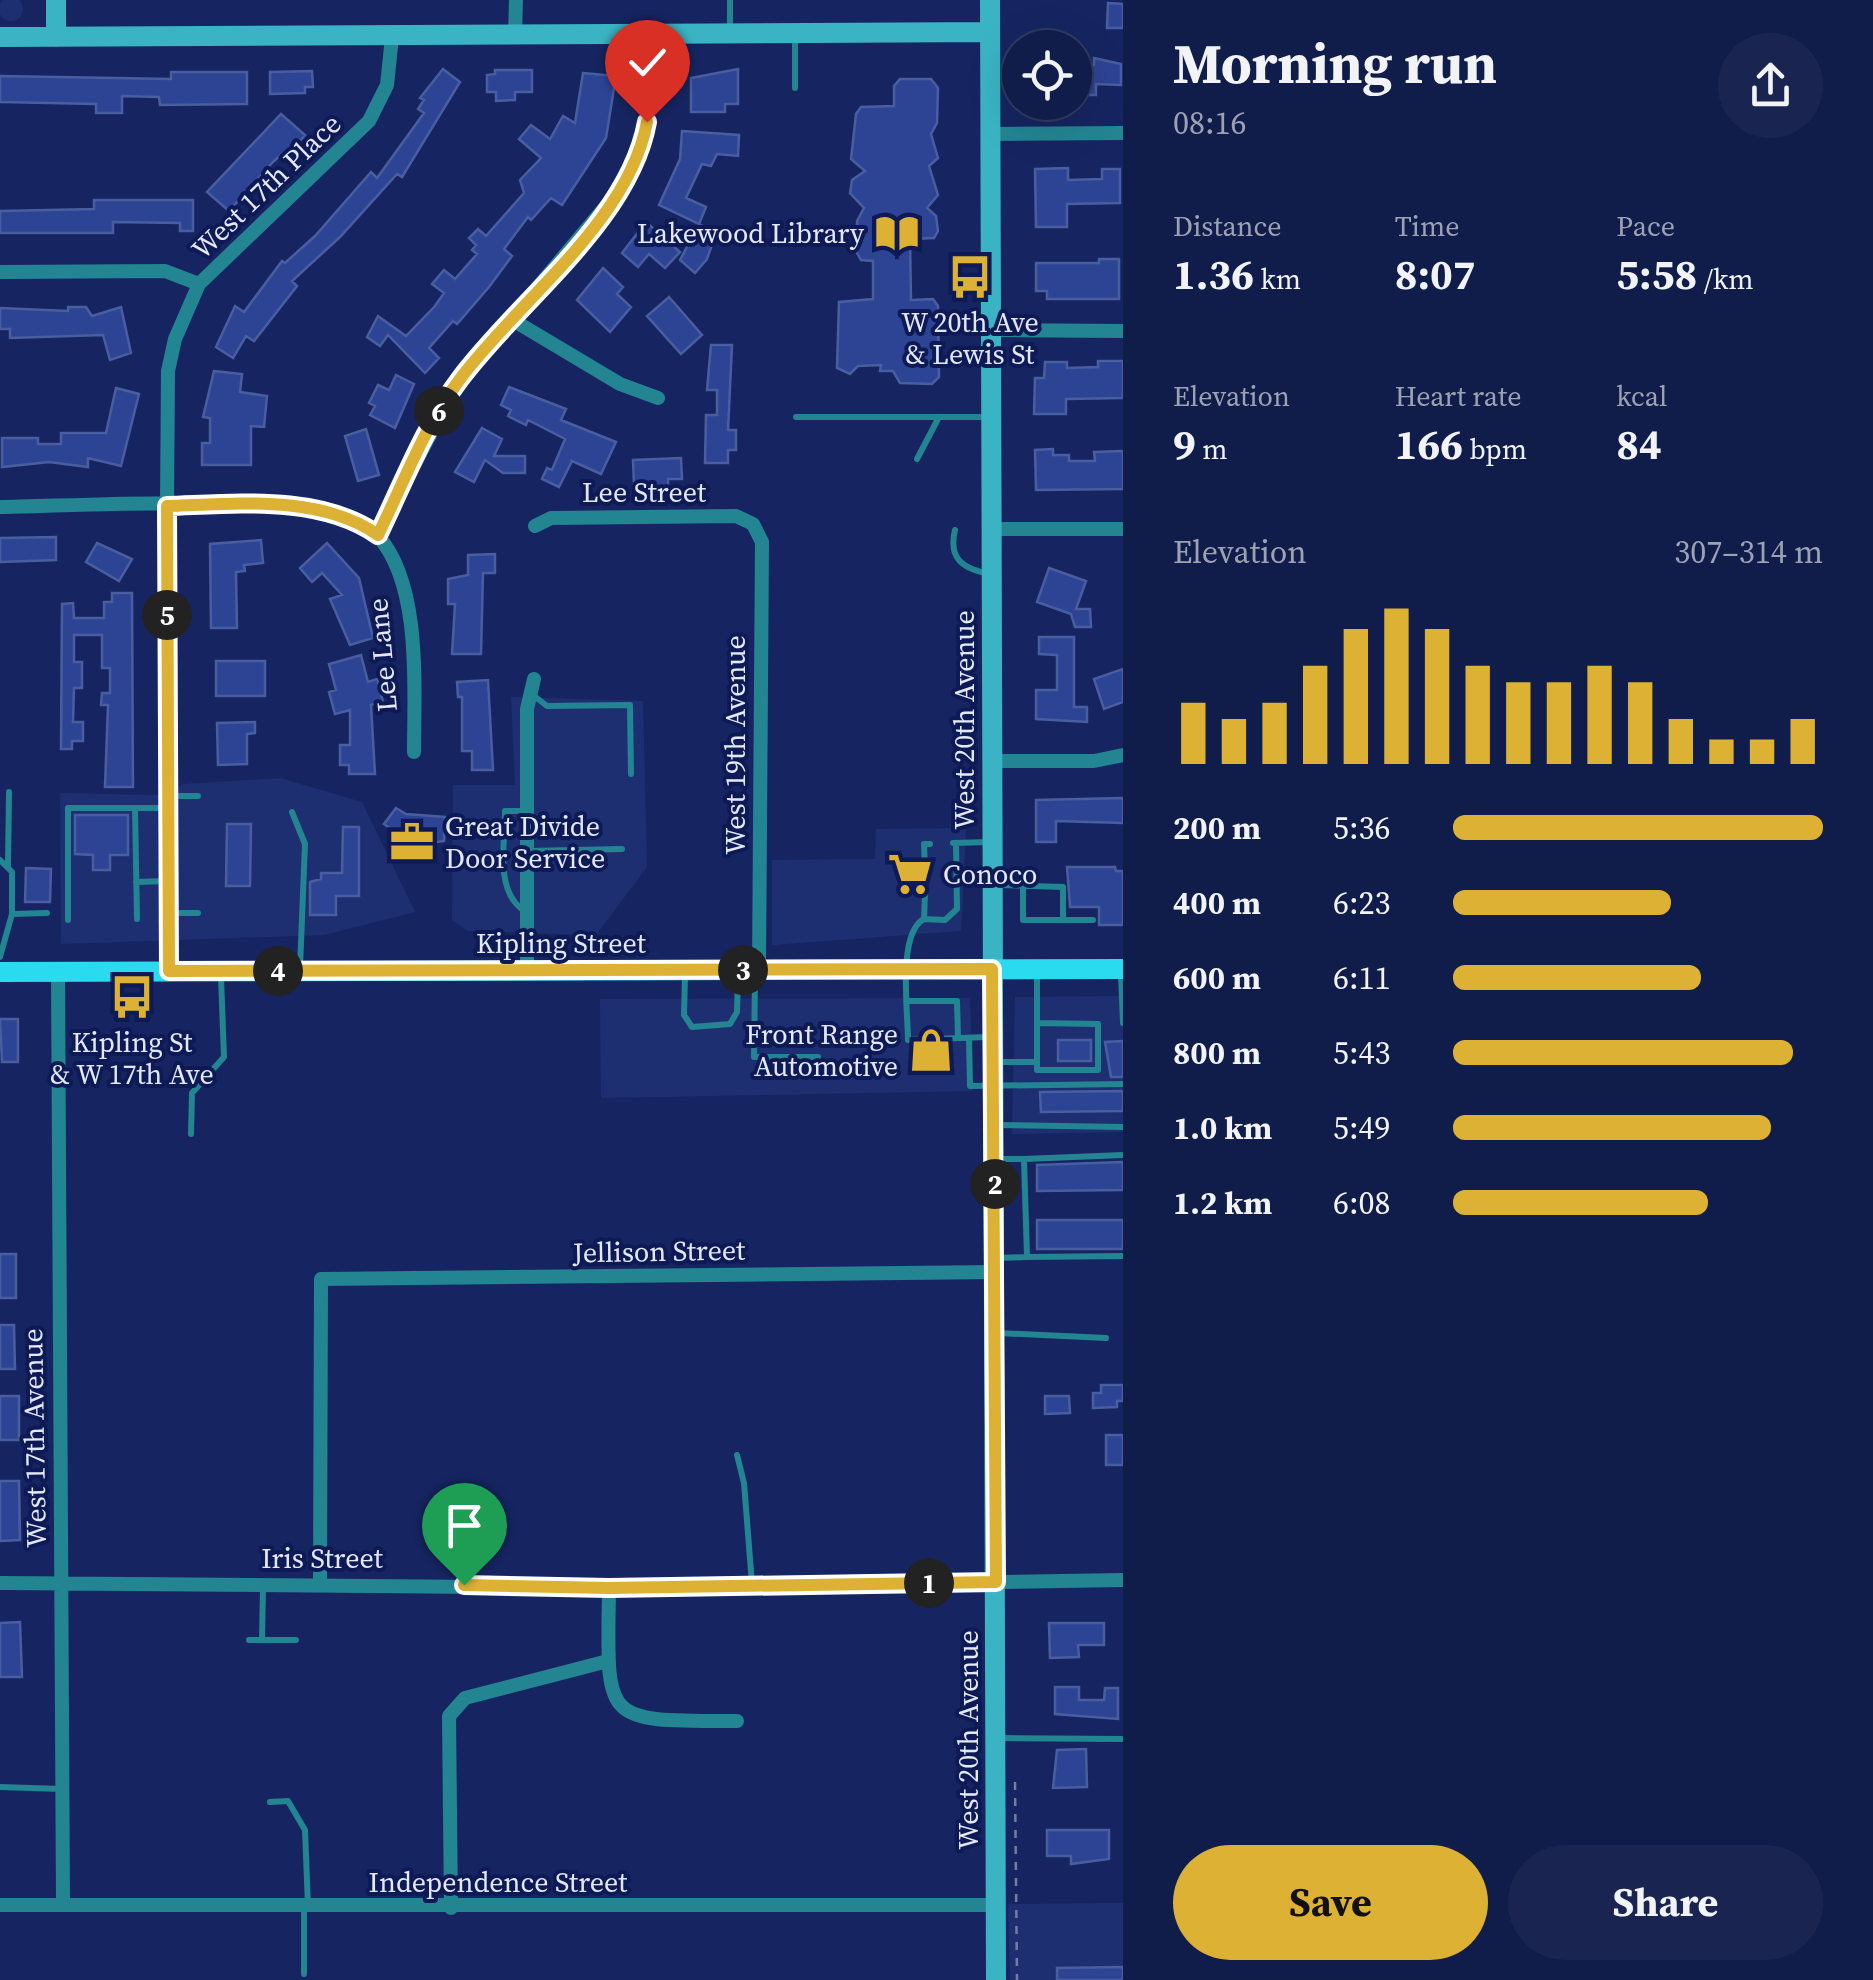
<!DOCTYPE html>
<meta charset="utf-8">
<style>
:root{--surface:#101c49;--page:#192550;--text:#f1f3f6;--muted:#9ca1b4;--line:#303a61;--accent:#ddb133}
body{margin:0;font-family:"Source Serif 4",serif;background:var(--page);color:var(--text);height:100vh;display:flex;flex-direction:column;font-size:38px;white-space:nowrap}
*{box-sizing:border-box;margin:0}
p{font-size:32px;color:var(--muted)}
.icon{flex:none;width:55px;height:55px;fill:none;stroke:currentColor;stroke-width:2;stroke-linecap:round;stroke-linejoin:round}
.map{position:relative;flex:1;overflow:hidden}
.side{display:flex;flex-direction:column;background:var(--surface);width:750px}
.side>*{flex:none}
.buttons{position:absolute;left:1002px;top:30px;display:grid;gap:20px}
.buttons a{display:grid;place-items:center;width:90px;height:90px;border-radius:50%;background:var(--surface);box-shadow:0 10px 40px #0002,0 0 0 2px var(--line);font-size:50px}
.pin{position:absolute;display:grid;place-items:center;width:85px;height:85px;color:#fff;margin:-102px -42px;border-radius:50% 50% 50% 0;rotate:-45deg;box-shadow:0 0 10px #0007}
.pin .icon{rotate:45deg}
.km{position:absolute;width:50px;height:50px;margin:-25px;border-radius:50%;background:#222;color:#fff;font-size:28px;line-height:50px;text-align:center}
.round{display:grid;place-items:center;flex:none;width:105px;height:105px;border-radius:52px;background:var(--page)}
.overview{display:flex;align-items:center;justify-content:space-between;height:170px;padding:0 50px}
h1{font-size:55px;font-weight:700;line-height:75px}
.figures{display:grid;grid-template-columns:repeat(3,1fr);gap:15px;height:170px;padding:10px 50px}
.figures div{display:grid;align-content:center}
.figures b{font-size:42px;font-weight:700}
.figures small{font-size:28px;font-weight:400}
.figures p{font-size:28px}
.chart{height:280px;padding:20px 50px}
.chart p{display:flex;justify-content:space-between}
.chart svg{width:100%;height:180px;margin-top:10px;stroke:var(--accent);stroke-width:6}
.action{display:flex;gap:20px;margin-top:auto;padding:20px 50px}
.action a{flex:1;height:115px;border-radius:60px;background:var(--accent);color:#111;font-size:40px;font-weight:700;line-height:115px;text-align:center}
.action a+a{background:var(--page);color:var(--text)}
ul{padding:0 50px;list-style:none;font-size:32px}
li{display:grid;grid-template-columns:160px 120px 1fr;align-items:center;height:75px}
li i{height:25px;border-radius:12px;background:var(--accent)}
main{display:flex;flex:1;min-height:0}
.map>svg:first-child{display:block}
.built{fill:#1e2f71}
.building{fill:#2d4495;stroke:#485e9f;stroke-width:2.5}
.lines{fill:none;stroke-linecap:round;stroke-linejoin:round}
.path{stroke:#727da5;stroke-width:2.5;stroke-dasharray:8 8;stroke-linecap:butt}
.lane{stroke:#238592;stroke-width:6}
.street{stroke:#238592;stroke-width:14}
.secondary{stroke:#3ab4c4;stroke-width:20}
.primary{stroke:#2adaef;stroke-width:20}
.route-casing{stroke:#fff;stroke-width:20}
.route{stroke:#ddb133;stroke-width:12}
.labels{text-anchor:middle;stroke-width:8;stroke-linejoin:round;paint-order:stroke}
.street-label{font-size:28px;fill:#e3e9f8;stroke:#0e1a55}
.poi-label{font-size:28px;fill:#e3e9f8;stroke:#0e1a55;text-anchor:end}
</style>
<main>
<div class="map">
<svg width="1123" height="1980" viewBox="0 0 1123 1980">
<rect width="100%" height="100%" fill="#162561"/>
<!-- built -->
<path class="built" d="M-1 9a12 12 0 1 1 24 0a12 12 0 1 1-24 0Z
M 511,697 L 643,701 L 647,867 L 596,935 L 468,931 L 452,920 L 453,785 L 515,785 Z
M 280,778 L 362,802 L 415,912 L 324,935 L 61,944 L 60,793 L 158,795 L 184,784 Z
M 966,828 L 961,931 L 772,945 L 772,860 L 875,859 L 876,829 Z
M 1123,996 L 1123,1132 L 1012,1134 L 1015,997 Z
M 970,998 L 973,1091 L 601,1098 L 600,999 Z
M 1123,1903 L 1123,1980 L 1010,1980 L 1008,1904 Z"/>
<!-- building -->
<path class="building" d="M 1108,3 L 1123,4 L 1123,28 L 1107,28 Z
M 1094,58 L 1121,64 L 1121,85 L 1096,84 L 1096,95 L 1076,95 L 1077,65 L 1094,65 Z
M 443,69 L 460,82 L 402,177 L 397,174 L 340,237 L 292,281 L 297,286 L 254,341 L 246,336 L 233,358 L 216,347 L 235,306 L 244,312 L 282,261 L 285,263 L 315,236 L 371,172 L 377,178 L 424,113 L 418,109 L 424,100 L 420,98 Z
M 738,69 L 738,104 L 725,104 L 725,112 L 691,112 L 691,78 Z
M 495,70 L 532,70 L 532,92 L 515,92 L 515,100 L 496,101 L 496,92 L 487,92 L 487,75 L 495,74 Z
M 312,71 L 313,87 L 305,87 L 305,93 L 270,94 L 270,72 Z
M 171,72 L 247,72 L 247,104 L 160,105 L 159,97 L 122,96 L 122,113 L 96,113 L 96,104 L 0,102 L 0,76 L 171,79 Z
M 583,73 L 616,76 L 606,138 L 562,205 L 551,198 L 531,220 L 528,217 L 504,249 L 512,256 L 489,287 L 457,324 L 453,321 L 429,348 L 439,358 L 425,373 L 388,335 L 380,346 L 367,337 L 378,316 L 406,336 L 435,306 L 444,293 L 432,284 L 444,270 L 455,279 L 477,254 L 472,250 L 476,245 L 469,238 L 478,229 L 486,236 L 524,193 L 520,180 L 541,158 L 519,139 L 531,125 L 550,139 L 563,116 L 575,123 Z
M 900,79 L 931,79 L 938,88 L 937,123 L 931,134 L 938,158 L 929,166 L 938,195 L 927,208 L 936,216 L 938,231 L 934,238 L 910,239 L 911,300 L 933,299 L 938,306 L 939,377 L 932,384 L 900,383 L 893,371 L 880,371 L 881,365 L 858,366 L 850,374 L 837,368 L 839,302 L 873,299 L 873,261 L 861,260 L 857,253 L 857,221 L 864,208 L 850,193 L 852,180 L 865,171 L 851,159 L 856,114 L 861,107 L 894,106 L 894,86 Z
M 281,114 L 305,135 L 289,153 L 286,150 L 273,162 L 229,211 L 207,192 Z
M 682,131 L 739,135 L 738,156 L 717,154 L 711,166 L 702,164 L 686,198 L 706,207 L 699,224 L 659,205 L 680,159 Z
M 1068,168 L 1068,180 L 1102,179 L 1102,169 L 1120,169 L 1120,203 L 1067,204 L 1067,227 L 1036,227 L 1035,169 Z
M 94,200 L 193,200 L 193,231 L 180,231 L 180,223 L 113,222 L 113,233 L 0,233 L 0,211 L 94,209 Z
M 646,222 L 680,252 L 665,268 L 649,254 L 638,267 L 622,253 Z
M 699,224 L 716,233 L 707,259 L 695,273 L 680,260 Z
M 1099,259 L 1119,259 L 1119,299 L 1047,299 L 1047,291 L 1036,291 L 1036,263 L 1099,263 Z
M 603,268 L 623,287 L 617,294 L 631,307 L 610,332 L 577,300 Z
M 669,297 L 702,335 L 681,354 L 647,316 Z
M 68,307 L 86,307 L 92,316 L 121,307 L 131,353 L 110,360 L 103,335 L 10,338 L 10,329 L 0,329 L 0,308 L 68,311 Z
M 711,345 L 732,345 L 728,430 L 736,430 L 736,450 L 728,450 L 728,463 L 705,463 L 706,415 L 717,415 L 717,390 L 707,390 Z
M 1098,361 L 1123,361 L 1123,398 L 1066,399 L 1066,414 L 1034,414 L 1035,378 L 1044,378 L 1045,362 L 1067,362 L 1067,368 L 1098,367 Z
M 214,371 L 242,374 L 240,392 L 267,396 L 264,427 L 251,426 L 251,465 L 202,465 L 202,443 L 210,443 L 210,418 L 203,417 Z
M 396,375 L 414,384 L 395,428 L 370,415 L 375,406 L 369,403 L 378,385 L 389,390 Z
M 509,387 L 566,409 L 561,420 L 616,442 L 601,474 L 572,461 L 559,487 L 542,479 L 547,468 L 552,470 L 565,439 L 528,420 L 526,425 L 508,416 L 511,410 L 501,405 Z
M 116,388 L 139,394 L 121,466 L 88,458 L 88,467 L 49,462 L 2,467 L 2,438 L 38,438 L 38,444 L 61,444 L 61,433 L 106,433 Z
M 482,428 L 502,439 L 494,456 L 525,456 L 525,473 L 503,473 L 485,460 L 474,482 L 455,472 Z
M 366,429 L 379,475 L 358,481 L 345,436 Z
M 1053,449 L 1053,455 L 1069,455 L 1069,461 L 1095,461 L 1094,452 L 1123,451 L 1123,489 L 1036,490 L 1035,450 Z
M 681,458 L 682,479 L 668,479 L 668,485 L 634,486 L 633,460 Z
M 56,537 L 56,560 L 0,562 L 0,538 Z
M 261,540 L 263,563 L 244,565 L 245,571 L 236,572 L 237,628 L 211,628 L 210,544 Z
M 97,543 L 132,559 L 119,581 L 86,562 Z
M 327,543 L 359,578 L 373,638 L 350,645 L 330,599 L 342,595 L 322,573 L 312,582 L 300,568 Z
M 495,554 L 495,573 L 483,573 L 481,654 L 452,654 L 455,604 L 448,604 L 448,579 L 468,575 L 468,555 Z
M 1049,568 L 1086,581 L 1076,609 L 1090,609 L 1091,627 L 1075,627 L 1071,614 L 1037,602 Z
M 112,593 L 132,593 L 133,787 L 105,787 L 108,705 L 101,705 L 102,693 L 110,693 L 110,668 L 102,668 L 102,635 L 74,635 L 74,662 L 82,662 L 82,688 L 74,688 L 73,722 L 83,722 L 83,741 L 72,741 L 72,749 L 61,749 L 62,604 L 73,603 L 74,618 L 104,618 L 104,602 L 112,602 Z
M 1039,637 L 1074,637 L 1074,707 L 1087,707 L 1087,722 L 1036,719 L 1036,690 L 1057,690 L 1057,655 L 1039,654 Z
M 361,655 L 368,682 L 377,679 L 383,702 L 371,705 L 375,774 L 349,774 L 349,765 L 340,765 L 340,745 L 350,745 L 350,710 L 335,714 L 329,692 L 336,690 L 329,664 Z
M 216,661 L 265,661 L 265,696 L 216,696 Z
M 1123,669 L 1123,702 L 1104,709 L 1094,679 Z
M 488,680 L 493,770 L 472,770 L 472,751 L 462,751 L 462,697 L 458,697 L 457,682 Z
M 255,722 L 255,733 L 247,734 L 247,764 L 218,765 L 217,723 Z
M 1123,798 L 1123,823 L 1056,821 L 1056,842 L 1036,842 L 1036,800 Z
M 396,808 L 406,814 L 445,817 L 444,841 L 411,846 L 411,837 L 402,837 L 384,824 Z
M 75,815 L 128,815 L 128,855 L 110,855 L 110,870 L 93,870 L 93,855 L 75,854 Z
M 227,824 L 251,824 L 250,886 L 226,886 Z
M 343,827 L 359,827 L 359,896 L 336,896 L 336,915 L 310,915 L 310,882 L 321,879 L 321,873 L 342,873 Z
M 1067,867 L 1115,867 L 1116,871 L 1123,871 L 1123,925 L 1099,925 L 1099,907 L 1070,907 Z
M 26,868 L 51,869 L 50,902 L 25,902 Z
M 0,1019 L 18,1019 L 18,1062 L 2,1062 Z
M 1058,1040 L 1091,1040 L 1091,1061 L 1058,1061 Z
M 1123,1041 L 1123,1077 L 1111,1077 L 1105,1042 Z
M 1123,1091 L 1123,1111 L 1041,1112 L 1040,1092 Z
M 1123,1162 L 1123,1190 L 1037,1191 L 1037,1165 Z
M 1037,1220 L 1123,1220 L 1123,1249 L 1037,1249 Z
M 0,1254 L 16,1254 L 16,1298 L 0,1298 Z
M 0,1325 L 14,1325 L 15,1369 L 0,1369 Z
M 1101,1385 L 1123,1385 L 1123,1401 L 1117,1401 L 1117,1407 L 1093,1408 L 1093,1393 L 1101,1393 Z
M 0,1396 L 19,1396 L 19,1440 L 0,1440 Z
M 1045,1396 L 1069,1396 L 1070,1413 L 1045,1414 Z
M 1106,1435 L 1123,1435 L 1123,1465 L 1106,1465 Z
M 0,1481 L 19,1481 L 20,1540 L 0,1541 Z
M 20,1622 L 22,1677 L 0,1677 L 0,1623 Z
M 1049,1623 L 1104,1623 L 1104,1645 L 1078,1645 L 1079,1657 L 1050,1658 Z
M 1055,1687 L 1079,1687 L 1079,1700 L 1104,1700 L 1105,1688 L 1118,1688 L 1118,1719 L 1055,1714 Z
M 1086,1749 L 1087,1787 L 1053,1788 L 1057,1750 Z
M 1047,1830 L 1109,1830 L 1109,1859 L 1071,1864 L 1071,1856 L 1047,1856 Z
M 1123,1967 L 1123,1980 L 1057,1980 L 1057,1968 Z"/>
<g class="lines">
<!-- path -->
<path class="path" d="M 1015,1782 L 1017,1980"/>
<!-- lane -->
<path class="lane" d="M 730,29 L 730,0
M 795,35 L 795,88
M 796,417 L 990,417
M 917,459 L 939,417
M 955,530 C 948,559 963,569 990,574
M 533,695 L 547,706 L 630,705 L 631,774
M 169,796 L 198,796
M 135,808 L 137,919
M 292,812 L 305,844 L 300,968
M 953,843 L 991,842
M 528,851 L 622,849
M 0,860 L 12,872 L 12,914 L 0,957
M 8,866 L 9,792
M 925,870 L 924,844 L 930,844
M 136,882 L 169,881
M 999,885 L 1063,887 L 1063,920 L 1023,920 L 1023,886
M 925,894 L 924,919 C 897,933 908,1012 908,1040 L 987,1037
M 526,912 C 494,893 505,844 505,811 L 527,811
M 170,913 L 198,913
M 12,914 L 47,913
M 924,919 L 945,920 L 957,909 L 956,843
M 68,920 L 68,808 L 167,808
M 1063,920 L 1093,920
M 685,975 L 684,1015 L 692,1027 L 730,1024 L 737,1012 L 738,976
M 1121,975 L 1123,1023
M 755,976 L 754,1057 L 818,1057
M 908,1001 L 957,1001 L 958,1038
M 1037,1023 L 1098,1024 L 1098,1070 L 1037,1070 L 1037,1062
M 969,1038 L 970,1086 L 1123,1084
M 995,1062 L 1037,1062 L 1037,971
M 996,1125 L 1123,1127
M 191,1134 L 192,1093 L 224,1057 L 221,977
M 1024,1159 L 1123,1155
M 1027,1257 L 1123,1256
M 998,1258 L 1027,1257 L 1024,1159 L 999,1159
M 998,1333 L 1106,1338
M 737,1455 L 744,1483 L 752,1584
M 249,1640 L 296,1640
M 262,1640 L 263,1586
M 999,1738 L 1123,1739
M 0,1787 L 62,1789
M 270,1802 L 288,1801 L 305,1830 L 308,1906
M 304,1906 L 304,1974"/>
<!-- street -->
<path class="street" d="M 515,35 L 516,0
M 990,134 L 1123,133
M 0,272 L 165,271 L 199,284
M 511,319 L 620,384 L 658,398
M 991,330 L 1123,331
M 0,507 C 72,507 334,487 378,536 C 422,585 414,690 414,752
M 535,526 L 551,518 L 736,516 L 753,524 L 762,542 L 759,969
M 991,529 L 1123,529
M 377,535 L 458,382 L 622,187 L 644,143 L 657,36
M 992,761 L 1094,761 L 1123,755
M 527,970 L 527,709 L 534,679
M 169,971 L 167,506 L 168,371 L 175,339 L 199,284 L 369,121 L 387,85 L 392,37
M 58,972 L 63,1904
M 320,1582 L 321,1279 L 997,1272
M 0,1583 L 609,1588 L 1123,1580
M 609,1588 C 607,1724 601,1721 737,1721
M 0,1905 L 996,1905
M 451,1908 L 449,1716 L 465,1698 L 608,1661"/>
<!-- secondary -->
<path class="secondary" d="M 56,0 L 56,37
M 990,0 L 996,1980
M 0,37 L 990,32"/>
<!-- primary -->
<path class="primary" d="M 0,972 L 1123,969"/>
</g>
<g class="lines">
<!-- route casing -->
<g class="route-casing">
<path id="route" d="M 464,1585 L 609,1588 L 996,1582 L 992,969 L 169,971 L 167,506 C 234,504 320,494 378,535 C 403,484 425,425 460,379 C 518,301 629,221 647,122"/>
</g>
<!-- route -->
<use href="#route" class="route"/>
</g>
<!-- icons -->
<defs>
<g id="library-bare" transform="scale(3.45)"><path d="M-6-4Q-3-5.5-.7-3.5V5Q-3 3-6 4ZM6-4Q3-5.5 .7-3.5V5Q3 3 6 4Z" fill="#ddb133" stroke="#0e1a55" stroke-width="2.5" paint-order="stroke"/></g>
<g id="bus-bare" transform="scale(3.45)"><path d="M-5-6H5V4H4V6H2V4H-2V6H-4V4H-5ZM-3.5-4V0h7V-4ZM-3.5 1.2v1.5H-2V1.2ZM2 1.2v1.5H3.5V1.2Z" fill="#ddb133" stroke="#0e1a55" stroke-width="2.5" paint-order="stroke"/></g>
<g id="office-bare" transform="scale(3.45)"><path d="M-6-3h4V-5.5h4V-3h4V5H-6ZM-1-4.5V-3h2v-1.5ZM-6 0V1H6V0Z" fill="#ddb133" stroke="#0e1a55" stroke-width="2.5" paint-order="stroke"/></g>
<g id="supermarket-bare" transform="scale(3.45)"><path d="M-6-5.5h2.5l.6 2H6L4.5 2H-2.5L-4.4-4H-6ZM-1.5 3.2a1.3 1.3 0 1 0 .1 0ZM3 3.2a1.3 1.3 0 1 0 .1 0Z" fill="#ddb133" stroke="#0e1a55" stroke-width="2.5" paint-order="stroke"/></g>
<g id="shop-bare" transform="scale(3.45)"><path d="M-5-2.5h2.3a2.7 3.5 0 0 1 5.4 0H5L5.5 6h-11ZM-1.5-2.5h3a1.5 2.3 0 0 0-3 0Z" fill="#ddb133" stroke="#0e1a55" stroke-width="2.5" paint-order="stroke"/></g>
</defs>
<g fill-rule="evenodd">
<use href="#library-bare" x="897" y="233"/>
<use href="#bus-bare" x="970" y="277"/>
<use href="#office-bare" x="412" y="842"/>
<use href="#supermarket-bare" x="910" y="874"/>
<use href="#bus-bare" x="132" y="997"/>
<use href="#shop-bare" x="931" y="1050"/>
</g>
<g class="labels">
<!-- street labels -->
<g class="street-label">
<text transform="translate(266 186) rotate(-44)" y="10">West 17th Place</text>
<text x="644" y="502">Lee Street</text>
<text transform="translate(382 655) rotate(-95)" y="10">Lee Lane</text>
<text transform="translate(964 720) rotate(-90)" y="10">West 20th Avenue</text>
<text transform="translate(735 745) rotate(-90)" y="10">West 19th Avenue</text>
<text x="561" y="953">Kipling Street</text>
<text transform="translate(659 1251) rotate(-1)" y="10">Jellison Street</text>
<text transform="translate(34 1438) rotate(-91)" y="10">West 17th Avenue</text>
<text x="322" y="1568">Iris Street</text>
<text transform="translate(968 1740) rotate(-90)" y="10">West 20th Avenue</text>
<text x="498" y="1892">Independence Street</text>
</g>
<!-- poi labels -->
<g class="poi-label">
<text x="864" y="243">Lakewood Library</text>
<text x="970" y="332" text-anchor="middle">W 20th Ave<tspan x="970" dy="32">&amp; Lewis St</tspan></text>
<text x="445" y="836" text-anchor="start">Great Divide<tspan x="445" dy="32">Door Service</tspan></text>
<text x="943" y="884" text-anchor="start">Conoco</text>
<text x="898" y="1044">Front Range<tspan x="898" dy="32">Automotive</tspan></text>
<text x="132" y="1052" text-anchor="middle">Kipling St<tspan x="132" dy="32">&amp; W 17th Ave</tspan></text>
</g>
</g>
</svg>
<div class="buttons">
<a><svg class="icon" aria-label="locate" viewBox="0 0 24 24"><circle cx="12" cy="12" r="6"/><path d="M12 2v4M12 18v4M2 12h4M18 12h4"/></svg></a>
</div>
<div class="pin" style="left:464px;top:1585px;background:#1e9e55"><svg class="icon" aria-label="arrive" viewBox="0 0 24 24"><path d="M6 21V4h12l-3 4 3 4H6"/></svg></div>
<div class="pin" style="left:647px;top:122px;background:#d93025"><svg class="icon" aria-label="check" viewBox="0 0 24 24"><path d="M5 12l5 5 9-10"/></svg></div>
<b class="km" style="left:929px;top:1583px">1</b>
<b class="km" style="left:995px;top:1184px">2</b>
<b class="km" style="left:743px;top:970px">3</b>
<b class="km" style="left:278px;top:971px">4</b>
<b class="km" style="left:167px;top:615px">5</b>
<b class="km" style="left:439px;top:411px">6</b>
</div>
<section class="side">
<div class="overview"><div><h1>Morning run</h1><p>08:16</p></div><a class="round"><svg class="icon" aria-label="share" viewBox="0 0 24 24"><path d="M12 15V3M7 8l5-5 5 5M5 13v7h14v-7"/></svg></a></div>
<div class="figures">
<div><p>Distance</p><b>1.36<small> km</small></b></div>
<div><p>Time</p><b>8:07</b></div>
<div><p>Pace</p><b>5:58<small> /km</small></b></div>
</div>
<div class="figures">
<div><p>Elevation</p><b>9<small> m</small></b></div>
<div><p>Heart rate</p><b>166<small> bpm</small></b></div>
<div><p>kcal</p><b>84</b></div>
</div>
<div class="chart"><p><span>Elevation</span>307–314 m</p>
<svg viewBox="0 0 160 44" preserveAspectRatio="none"><path d="M5 44V29M15 44V33M25 44V29M35 44V20M45 44V11M55 44V6M65 44V11M75 44V20M85 44V24M95 44V24M105 44V20M115 44V24M125 44V33M135 44V38M145 44V38M155 44V33"/></svg>
</div>
<ul>
<li><b>200 m</b>5:36<i style="width:100%"></i></li>
<li><b>400 m</b>6:23<i style="width:59%"></i></li>
<li><b>600 m</b>6:11<i style="width:67%"></i></li>
<li><b>800 m</b>5:43<i style="width:92%"></i></li>
<li><b>1.0 km</b>5:49<i style="width:86%"></i></li>
<li><b>1.2 km</b>6:08<i style="width:69%"></i></li>
</ul>
<div class="action"><a>Save</a><a>Share</a></div>
</section>
</main>
